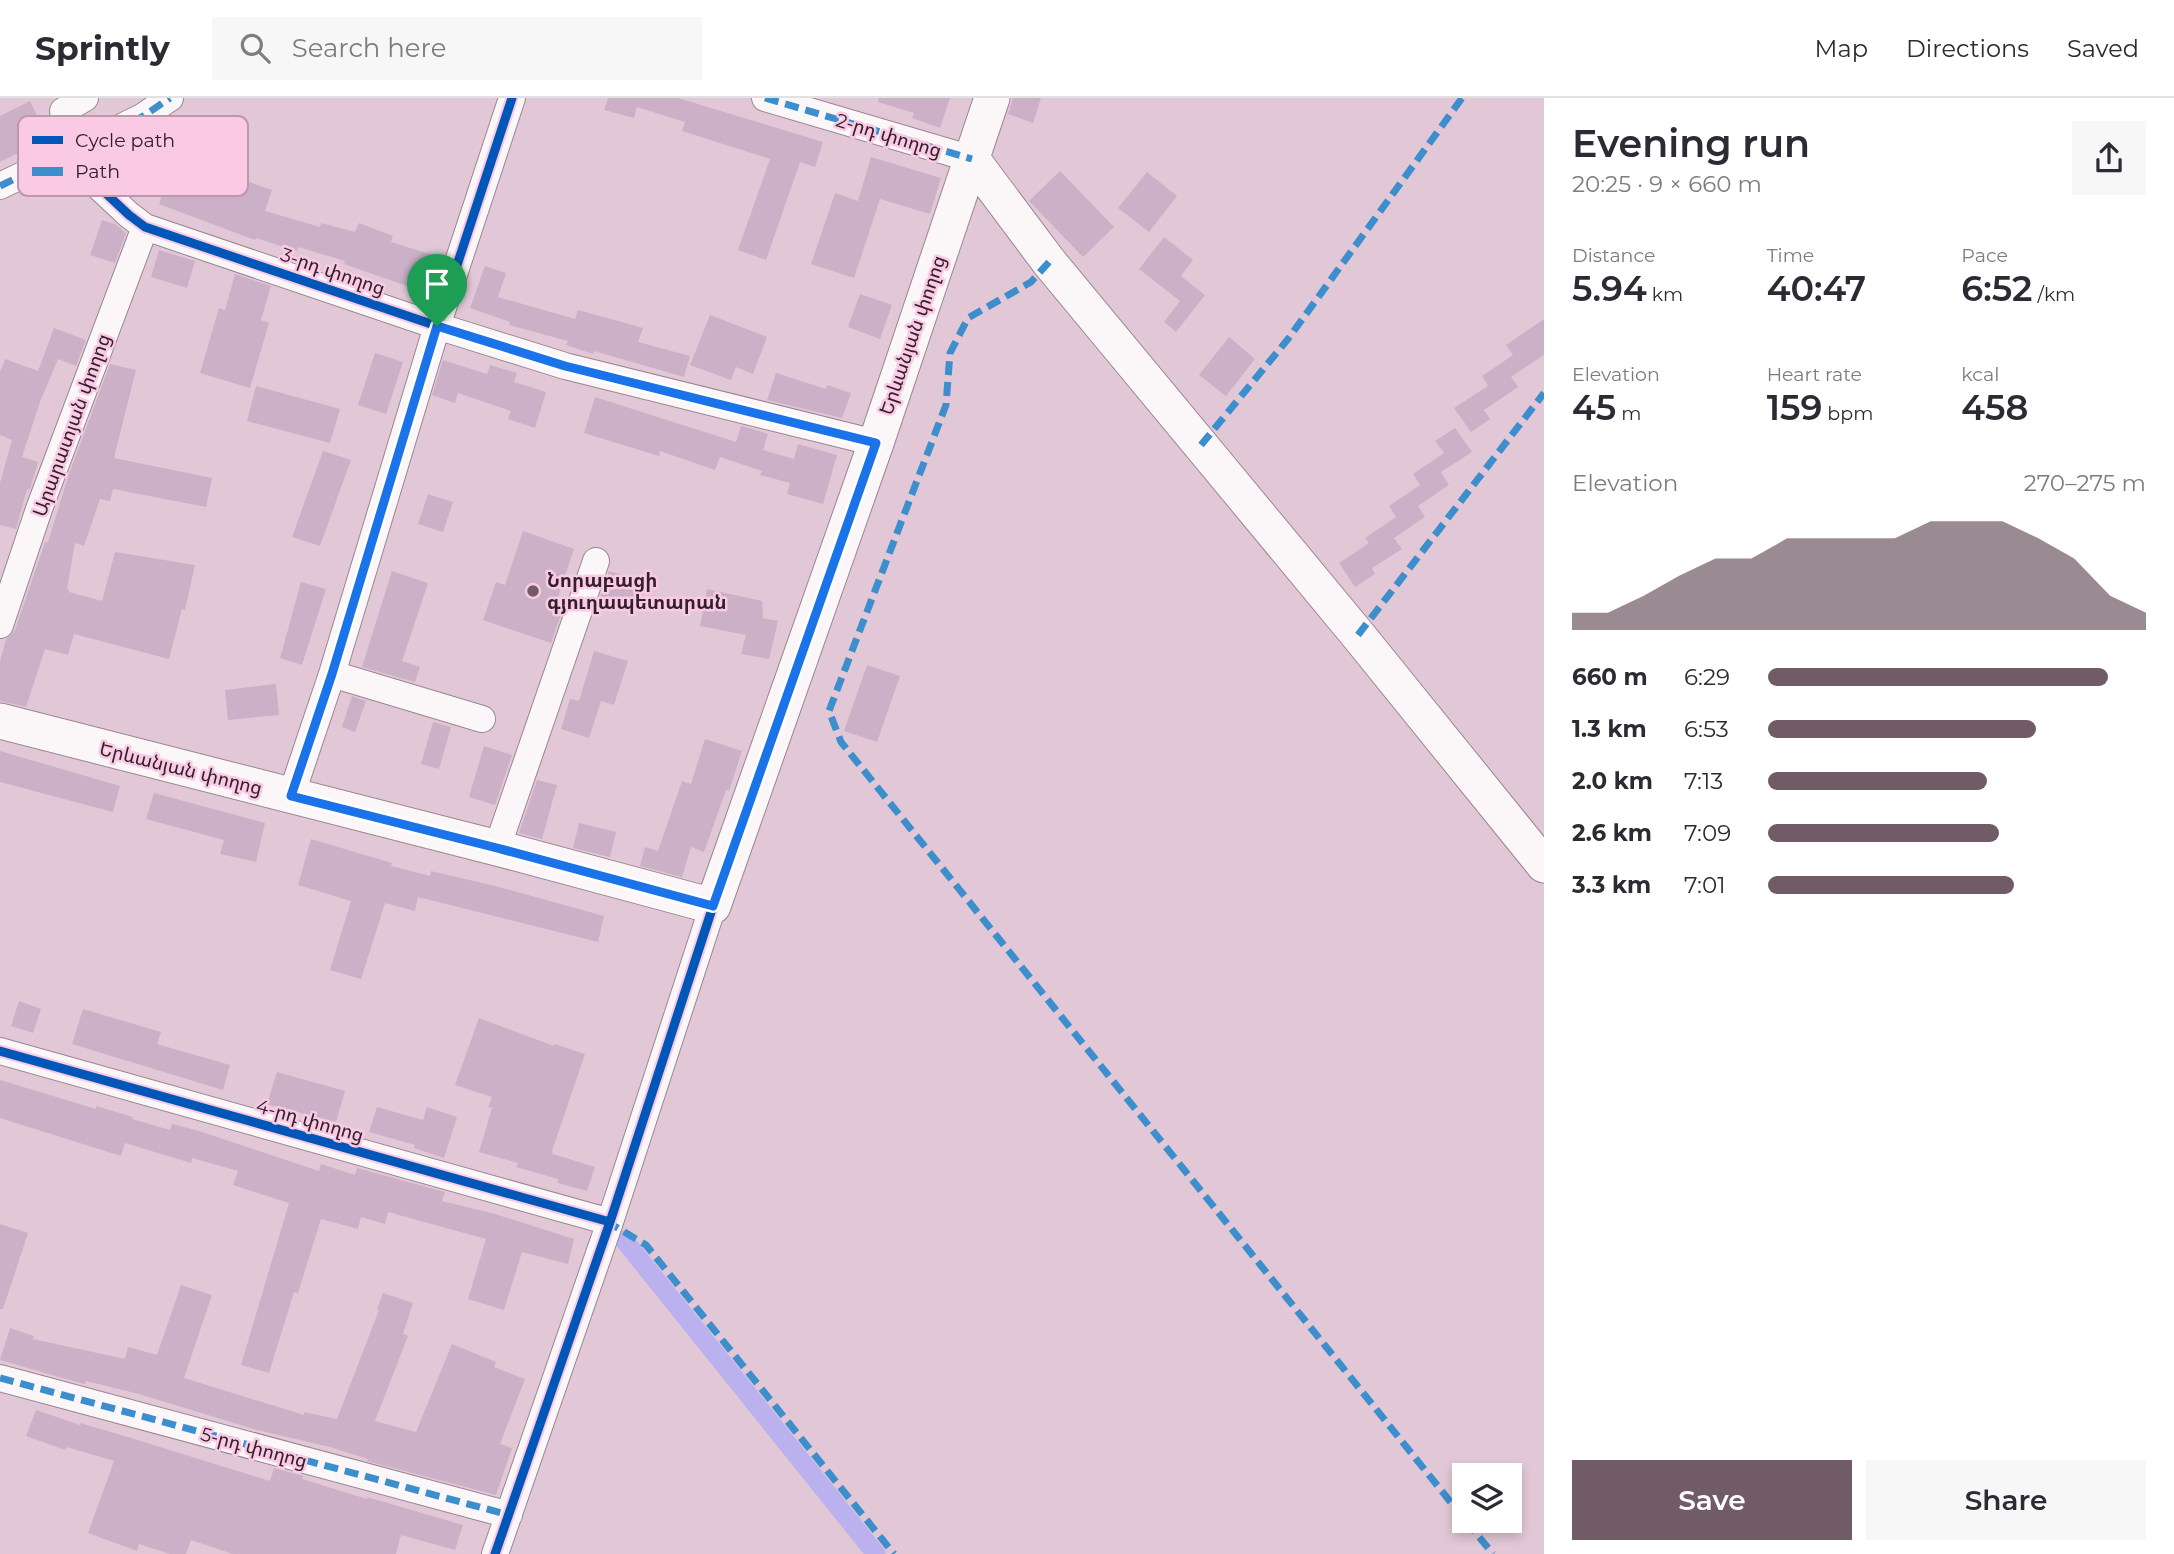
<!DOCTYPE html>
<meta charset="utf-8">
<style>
:root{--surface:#fff;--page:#f7f7f7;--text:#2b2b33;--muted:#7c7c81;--line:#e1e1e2;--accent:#705b66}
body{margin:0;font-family:Montserrat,"Noto Sans Armenian",sans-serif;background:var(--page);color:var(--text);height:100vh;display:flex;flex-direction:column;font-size:26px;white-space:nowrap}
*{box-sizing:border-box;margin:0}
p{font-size:23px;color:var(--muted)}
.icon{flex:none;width:38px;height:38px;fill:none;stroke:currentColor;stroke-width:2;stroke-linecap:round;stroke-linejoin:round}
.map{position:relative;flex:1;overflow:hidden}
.drawer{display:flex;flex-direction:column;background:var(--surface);width:630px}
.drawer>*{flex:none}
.tools{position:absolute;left:1452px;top:1365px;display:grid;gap:14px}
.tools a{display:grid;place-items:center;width:70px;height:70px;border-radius:0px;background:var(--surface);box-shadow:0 4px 10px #0003;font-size:35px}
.pin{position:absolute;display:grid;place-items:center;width:60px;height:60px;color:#fff;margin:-72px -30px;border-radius:50% 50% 50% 0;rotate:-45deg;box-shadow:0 0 7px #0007}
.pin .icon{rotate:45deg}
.round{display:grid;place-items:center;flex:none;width:74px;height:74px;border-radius:0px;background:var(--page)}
.headline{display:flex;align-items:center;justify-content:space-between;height:119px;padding:0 28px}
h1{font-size:38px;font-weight:600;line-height:52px}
.stats{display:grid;grid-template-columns:repeat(3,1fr);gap:10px;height:119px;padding:7px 28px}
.stats div{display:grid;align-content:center}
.stats b{font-size:35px;font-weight:600}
.stats small{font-size:19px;font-weight:400}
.stats p{font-size:19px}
.chart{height:196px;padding:14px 28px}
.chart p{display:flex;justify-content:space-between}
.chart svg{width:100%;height:126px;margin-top:7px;fill:var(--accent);opacity:.7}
.cta{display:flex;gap:14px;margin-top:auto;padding:14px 28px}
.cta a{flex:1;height:80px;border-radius:0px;background:var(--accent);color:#fff;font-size:28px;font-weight:600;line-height:80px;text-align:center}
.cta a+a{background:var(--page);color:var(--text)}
ul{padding:0 28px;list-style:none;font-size:23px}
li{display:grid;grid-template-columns:112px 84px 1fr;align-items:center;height:52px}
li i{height:18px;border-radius:9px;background:var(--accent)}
header{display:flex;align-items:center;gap:42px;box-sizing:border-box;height:98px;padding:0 35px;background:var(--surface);border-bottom:2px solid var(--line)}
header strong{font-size:33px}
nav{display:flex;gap:38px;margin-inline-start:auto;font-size:24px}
.search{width:490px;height:63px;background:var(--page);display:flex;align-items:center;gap:18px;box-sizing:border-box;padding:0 24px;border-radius:0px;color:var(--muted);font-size:26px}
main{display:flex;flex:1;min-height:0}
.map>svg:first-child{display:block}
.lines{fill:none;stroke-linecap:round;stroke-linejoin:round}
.canal{stroke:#bab1ee;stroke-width:19}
.building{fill:#cbb0c7}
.minor-casing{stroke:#998691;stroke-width:28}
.major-casing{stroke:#998691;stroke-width:37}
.minor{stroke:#fbf7f9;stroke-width:26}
.major{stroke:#fbf7f9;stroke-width:35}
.quiet{stroke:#3c8ecc;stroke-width:7;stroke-dasharray:14 7;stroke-linecap:butt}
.cycleway-casing{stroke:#facae4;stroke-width:13}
.cycleway{stroke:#0057b8;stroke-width:9}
.route-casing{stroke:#fff;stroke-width:14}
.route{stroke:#1a73e8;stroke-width:9}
.poi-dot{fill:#705b66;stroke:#facae4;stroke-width:2.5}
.labels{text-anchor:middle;stroke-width:5;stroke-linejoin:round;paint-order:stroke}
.street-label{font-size:19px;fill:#32202a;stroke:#facae4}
.poi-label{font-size:19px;font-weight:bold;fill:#32202a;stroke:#facae4;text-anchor:start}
.key{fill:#facae4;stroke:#be97ac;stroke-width:2}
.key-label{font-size:19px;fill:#32202a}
</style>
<header>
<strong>Sprintly</strong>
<div class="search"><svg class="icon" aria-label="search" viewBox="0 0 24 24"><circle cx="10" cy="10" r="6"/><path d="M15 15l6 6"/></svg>Search here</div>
<nav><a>Map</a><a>Directions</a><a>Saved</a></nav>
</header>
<main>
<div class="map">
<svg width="1544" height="1456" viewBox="0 0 1544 1456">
<rect width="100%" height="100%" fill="#e2c8d6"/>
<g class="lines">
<!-- canal -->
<path class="canal" d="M 624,1142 L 876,1456"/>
</g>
<!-- building -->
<path class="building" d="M 608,0 L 678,0 L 823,44 L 815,69 L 800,64 L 766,162 L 738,152 L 770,61 L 682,33 L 685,24 L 637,9 L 634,20 L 604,12 Z
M 879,0 L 950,0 L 940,30 L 912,20 L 914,15 L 878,4 Z
M 1013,0 L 1041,0 L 1033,25 L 1008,16 Z
M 30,3 L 48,40 L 0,64 L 0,18 Z
M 871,59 L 941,80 L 930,116 L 880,101 L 854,180 L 811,166 L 835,95 L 858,103 Z
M 172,71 L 227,92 L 232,78 L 272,92 L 265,113 L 320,129 L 321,125 L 355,134 L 359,125 L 393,138 L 391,144 L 433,157 L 421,193 L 344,166 L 345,163 L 298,149 L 297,153 L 256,140 L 255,142 L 159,106 Z
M 1060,73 L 1114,129 L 1083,159 L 1029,103 Z
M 1147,74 L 1177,98 L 1149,134 L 1118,110 Z
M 102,122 L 115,126 L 126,135 L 115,165 L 90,157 Z
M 1164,139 L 1193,162 L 1181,178 L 1205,197 L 1176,234 L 1164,224 L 1180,203 L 1139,171 Z
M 159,152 L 195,163 L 187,190 L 151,179 Z
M 485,168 L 506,175 L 498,199 L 575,221 L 578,212 L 643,230 L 638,244 L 690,258 L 684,279 L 594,253 L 593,256 L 566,247 L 568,243 L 509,227 L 510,224 L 470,210 Z
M 235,176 L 271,188 L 261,222 L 269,225 L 250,290 L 200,275 L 219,210 L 225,212 Z
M 860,196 L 892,207 L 880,241 L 848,229 Z
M 710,217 L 767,239 L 753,276 L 736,269 L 731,282 L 690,267 Z
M 1544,221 L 1544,257 L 1511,279 L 1518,289 L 1484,312 L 1490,321 L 1471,334 L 1454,310 L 1488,288 L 1482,278 L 1513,257 L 1506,247 Z
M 54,230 L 86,242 L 76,268 L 58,261 L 40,304 L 22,359 L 38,364 L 30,391 L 27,391 L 16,431 L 0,427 L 0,385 L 12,342 L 0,337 L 0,274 L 5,261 L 38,273 Z
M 1229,239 L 1255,261 L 1226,298 L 1199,277 Z
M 375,255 L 403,264 L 386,316 L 358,307 Z
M 443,262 L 487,276 L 490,267 L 517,275 L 514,284 L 546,294 L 535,330 L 508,321 L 511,313 L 458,295 L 455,305 L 432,297 Z
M 110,266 L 136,272 L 114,360 L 212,380 L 206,409 L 113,391 L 110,403 L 100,401 L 84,448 L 75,445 L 67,491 L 69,492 L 69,494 L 102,503 L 115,454 L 195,467 L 185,512 L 182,511 L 169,561 L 74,536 L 68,557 L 45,551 L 26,609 L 0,603 L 0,563 L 6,541 L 15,532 L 45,444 L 48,444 L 69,376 Z
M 776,275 L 826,291 L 827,287 L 851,295 L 842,320 L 767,302 Z
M 256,288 L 340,311 L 330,345 L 247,323 Z
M 595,299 L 736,344 L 741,328 L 753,331 L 768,336 L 763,352 L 794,361 L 798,346 L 837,357 L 823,406 L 787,396 L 790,385 L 760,377 L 762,373 L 720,359 L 715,372 L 660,353 L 659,358 L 584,335 Z
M 1455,330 L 1472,354 L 1441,374 L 1449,387 L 1418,408 L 1425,419 L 1394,440 L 1402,451 L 1372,470 L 1375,476 L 1355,489 L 1339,465 L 1369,445 L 1365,440 L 1396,419 L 1389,408 L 1420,387 L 1413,376 L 1444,355 L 1435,343 Z
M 323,353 L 351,362 L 320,448 L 292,439 Z
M 428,396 L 453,404 L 443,434 L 418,426 Z
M 523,433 L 574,451 L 556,505 L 564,508 L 551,545 L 483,522 L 496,484 L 505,487 Z
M 392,473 L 428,485 L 402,563 L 420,569 L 415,584 L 362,569 Z
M 609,473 L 642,482 L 633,515 L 598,505 Z
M 301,484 L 326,491 L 302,567 L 280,560 Z
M 707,491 L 762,503 L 763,520 L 778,523 L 769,561 L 741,556 L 746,537 L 700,528 Z
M 594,553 L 628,563 L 614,607 L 601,603 L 589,640 L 561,631 L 570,601 L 579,603 Z
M 867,567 L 900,578 L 877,644 L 844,633 Z
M 276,586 L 279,617 L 228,622 L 225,592 Z
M 352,598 L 366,603 L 355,634 L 342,629 Z
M 433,624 L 451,629 L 439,671 L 421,666 Z
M 705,641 L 742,653 L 729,693 L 726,692 L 704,754 L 691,749 L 682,779 L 640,768 L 645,749 L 658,753 L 682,683 L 691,686 Z
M 484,648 L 512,657 L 495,707 L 469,699 Z
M 0,653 L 120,688 L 113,714 L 0,684 Z
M 537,682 L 557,687 L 542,741 L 519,735 Z
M 154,695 L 265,725 L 256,764 L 220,756 L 224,742 L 146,721 Z
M 579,725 L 616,734 L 610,759 L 573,750 Z
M 311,741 L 392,765 L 391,768 L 430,778 L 431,773 L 499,789 L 604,818 L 598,844 L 418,799 L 415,813 L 385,805 L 361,881 L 330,872 L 351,803 L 298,787 Z
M 19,903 L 41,911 L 33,935 L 11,928 Z
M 83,911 L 161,934 L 157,946 L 230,967 L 223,992 L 72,946 Z
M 479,920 L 554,948 L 555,946 L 585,956 L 552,1053 L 553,1056 L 595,1069 L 587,1093 L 558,1085 L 558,1081 L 516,1069 L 518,1065 L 479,1054 L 492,1010 L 488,1009 L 492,999 L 455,987 Z
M 277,974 L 345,993 L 336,1024 L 267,1006 Z
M 0,982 L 96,1011 L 96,1008 L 133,1019 L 132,1021 L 170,1032 L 172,1026 L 199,1033 L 319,1073 L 321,1066 L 355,1077 L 357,1070 L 445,1094 L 442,1103 L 495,1116 L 574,1141 L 568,1166 L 522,1154 L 504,1212 L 468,1201 L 486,1141 L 388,1114 L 385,1126 L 361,1119 L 358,1131 L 321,1121 L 298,1195 L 294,1194 L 269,1275 L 241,1267 L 289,1105 L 233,1087 L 238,1073 L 192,1060 L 191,1065 L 125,1045 L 121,1058 L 0,1020 Z
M 377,1009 L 423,1022 L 427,1009 L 457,1019 L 444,1060 L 414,1050 L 415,1047 L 369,1034 Z
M 0,1126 L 28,1135 L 3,1211 L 0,1211 Z
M 181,1187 L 212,1197 L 184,1280 L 304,1317 L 304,1314 L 337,1321 L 379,1212 L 377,1212 L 383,1195 L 413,1205 L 403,1236 L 408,1238 L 375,1323 L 416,1334 L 452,1246 L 496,1264 L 494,1269 L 525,1281 L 500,1346 L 512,1350 L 496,1397 L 367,1363 L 368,1361 L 330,1349 L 257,1332 L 139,1296 L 86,1283 L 85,1286 L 73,1283 L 0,1262 L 10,1230 L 34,1238 L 33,1241 L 125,1261 L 128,1249 L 157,1257 Z
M 36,1312 L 80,1327 L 80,1325 L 118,1336 L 270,1383 L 274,1370 L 303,1378 L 302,1381 L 367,1401 L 367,1399 L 463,1427 L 455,1452 L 401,1437 L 396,1456 L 233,1456 L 191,1442 L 186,1456 L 170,1456 L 139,1446 L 137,1453 L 88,1435 L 114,1363 L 67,1349 L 65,1352 L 26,1338 Z"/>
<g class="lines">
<!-- minor casing -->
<g class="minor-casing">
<path id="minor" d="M 765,0 L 972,61
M 63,13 L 85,0
M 65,57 L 129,117 L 145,129 L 437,228 L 565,268 L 876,345
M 0,88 L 142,19 L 170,0
M 0,527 L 39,411 L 145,129
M 332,576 L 482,621
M 291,698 L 332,576 L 437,228 L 512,0
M 497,750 L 596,463
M 0,953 L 610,1124
M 0,1280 L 509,1417
M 495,1456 L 610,1124 L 713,808"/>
</g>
<!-- major casing -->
<g class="major-casing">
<path id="major" d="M 972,61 L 1049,164 L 1358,537 L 1544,767
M 0,623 L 497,750 L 713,808 L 876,345 L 992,0"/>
</g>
<!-- minor -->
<use href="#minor" class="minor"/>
<!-- major -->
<use href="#major" class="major"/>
<!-- quiet -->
<path class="quiet" d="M 765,0 L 972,61
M 0,88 L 142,19 L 170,0
M 1049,164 L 1031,184 L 968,220 L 950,255 L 946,307 L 829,613 L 841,644 L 1465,1422
M 1201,347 L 1288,241 L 1462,0
M 1358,537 L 1544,295
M 606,1123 L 646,1147 L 894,1456
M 0,1280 L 509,1417
M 1466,1423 L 1493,1456"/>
<!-- cycleway casing -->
<g class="cycleway-casing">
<path id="cycleway" d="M 65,57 L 129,117 L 145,129 L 437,228 L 565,268 L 876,345
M 291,698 L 332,576 L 437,228 L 512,0
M 0,953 L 610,1124
M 495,1456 L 610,1124 L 713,808"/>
</g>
<!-- cycleway -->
<use href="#cycleway" class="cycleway"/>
</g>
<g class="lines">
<!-- route casing -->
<g class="route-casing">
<path id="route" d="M 437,228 L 565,268 L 876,345 L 713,808 L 497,750 L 291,698 L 332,576 Z"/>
</g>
<!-- route -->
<use href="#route" class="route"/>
</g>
<!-- markers -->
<circle class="poi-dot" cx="533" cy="493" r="7"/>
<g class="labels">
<!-- street labels -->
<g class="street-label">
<text transform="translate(889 37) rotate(17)" y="7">2-րդ փողոց</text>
<text transform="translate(333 173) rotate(19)" y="7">3-րդ փողոց</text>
<text transform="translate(912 237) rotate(-71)" y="7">Երևանյան փողոց</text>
<text transform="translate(71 327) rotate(-70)" y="7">Արարատյան փողոց</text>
<text transform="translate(181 670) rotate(14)" y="7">Երևանյան փողոց</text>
<text transform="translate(310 1022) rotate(16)" y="7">4-րդ փողոց</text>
<text transform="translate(254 1349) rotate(15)" y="7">5-րդ փողոց</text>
</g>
<!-- poi labels -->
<g class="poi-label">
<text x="547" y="489">Նորաբացի<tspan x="547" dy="22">գյուղապետարան</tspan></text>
</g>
</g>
<!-- legend -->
<rect x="18" y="18" width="230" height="80" rx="10" class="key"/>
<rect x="32" y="38" width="31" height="8" fill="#0057b8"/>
<rect x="32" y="69" width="31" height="9" fill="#3c8ecc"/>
<g class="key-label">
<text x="75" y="49">Cycle path</text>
<text x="75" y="80">Path</text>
</g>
</svg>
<div class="tools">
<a><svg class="icon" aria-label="layers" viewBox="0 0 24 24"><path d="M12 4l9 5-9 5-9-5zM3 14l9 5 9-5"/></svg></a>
</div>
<div class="pin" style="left:437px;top:228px;background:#1e9e55"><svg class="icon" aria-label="arrive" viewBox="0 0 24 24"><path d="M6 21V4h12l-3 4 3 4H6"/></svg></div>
</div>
<section class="drawer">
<div class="headline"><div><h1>Evening run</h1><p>20:25 · 9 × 660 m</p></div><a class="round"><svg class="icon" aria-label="share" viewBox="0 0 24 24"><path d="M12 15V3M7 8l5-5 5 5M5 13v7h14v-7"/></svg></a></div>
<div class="stats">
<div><p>Distance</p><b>5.94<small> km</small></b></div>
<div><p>Time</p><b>40:47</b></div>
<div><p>Pace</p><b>6:52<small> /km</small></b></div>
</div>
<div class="stats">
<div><p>Elevation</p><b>45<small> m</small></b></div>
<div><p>Heart rate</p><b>159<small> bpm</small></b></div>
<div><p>kcal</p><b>458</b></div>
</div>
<div class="chart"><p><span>Elevation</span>270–275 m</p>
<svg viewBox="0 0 160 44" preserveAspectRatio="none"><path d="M0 44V38L10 38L20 32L30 25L40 19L50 19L60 12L70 12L80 12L90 12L100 6L110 6L120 6L130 12L140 19L150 32L160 38V44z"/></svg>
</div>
<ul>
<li><b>660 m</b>6:29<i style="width:90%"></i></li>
<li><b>1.3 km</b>6:53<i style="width:71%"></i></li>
<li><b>2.0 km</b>7:13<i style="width:58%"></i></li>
<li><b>2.6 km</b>7:09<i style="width:61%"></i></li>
<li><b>3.3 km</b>7:01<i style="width:65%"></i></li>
</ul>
<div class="cta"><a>Save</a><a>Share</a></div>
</section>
</main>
